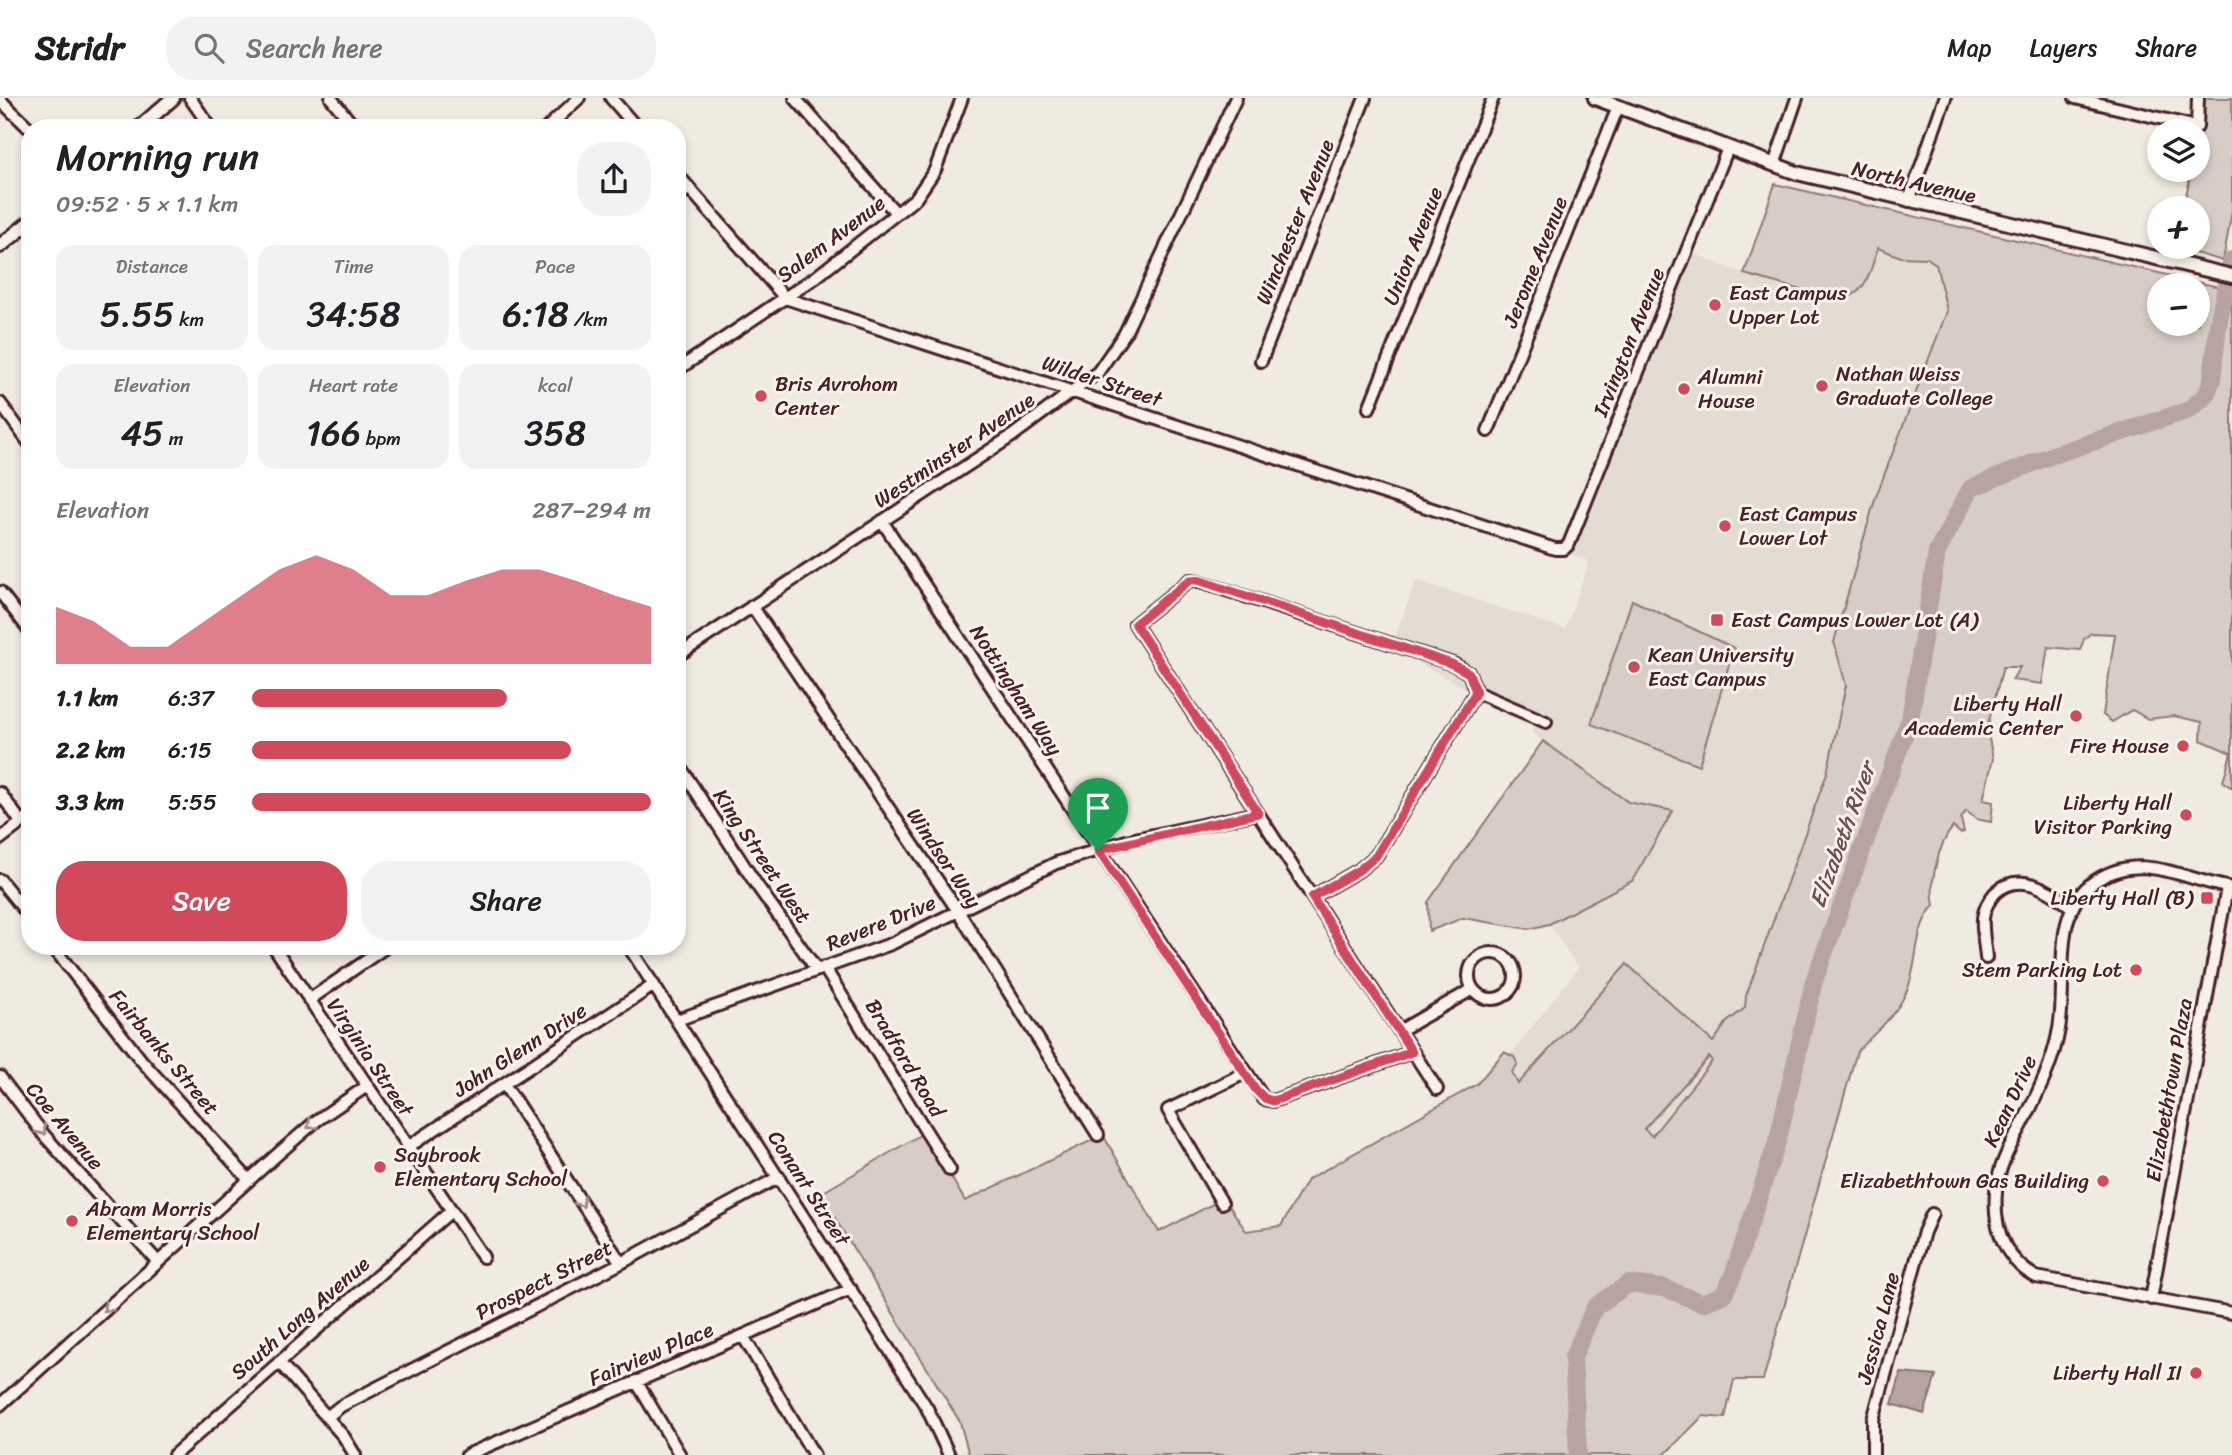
<!DOCTYPE html>
<meta charset="utf-8">
<style>
:root{--surface:#fff;--page:#f2f2f2;--text:#202124;--muted:#757577;--line:#e0e0e0;--accent:#d1495b}
body{margin:0;font-family:Sriracha,sans-serif;background:var(--page);color:var(--text);height:100vh;display:flex;flex-direction:column;font-size:26px;white-space:nowrap}
*{box-sizing:border-box;margin:0}
p{font-size:23px;color:var(--muted)}
.icon{flex:none;width:38px;height:38px;fill:none;stroke:currentColor;stroke-width:2;stroke-linecap:round;stroke-linejoin:round}
.map{position:relative;flex:1;overflow:hidden}
.details{position:absolute;left:21px;top:21px;width:665px;height:836px;display:flex;flex-direction:column;background:var(--surface);border-radius:28px;box-shadow:0 4px 10px #0003}
.details>*{flex:none}
.controls{position:absolute;left:2147px;top:21px;display:grid;gap:14px}
.controls a{display:grid;place-items:center;width:63px;height:63px;border-radius:50%;background:var(--surface);box-shadow:0 4px 10px #0003;font-size:35px}
.pin{position:absolute;display:grid;place-items:center;width:60px;height:60px;color:#fff;margin:-72px -30px;border-radius:50% 50% 50% 0;rotate:-45deg;box-shadow:0 0 7px #0007}
.pin .icon{rotate:45deg}
.round{display:grid;place-items:center;flex:none;width:74px;height:74px;border-radius:28px;background:var(--page)}
.summary{display:flex;align-items:center;justify-content:space-between;height:119px;padding:0 35px}
h1{font-size:38px;font-weight:600;line-height:52px}
.metrics{display:grid;grid-template-columns:repeat(3,1fr);gap:10px;height:119px;padding:7px 35px}
.metrics div{display:grid;align-content:center;border-radius:18px;background:var(--page);text-align:center}
.metrics b{font-size:35px;font-weight:600}
.metrics small{font-size:19px;font-weight:400}
.metrics p{font-size:19px}
.chart{height:196px;padding:14px 35px}
.chart p{display:flex;justify-content:space-between}
.chart svg{width:100%;height:126px;margin-top:7px;fill:var(--accent);opacity:.7}
.primary-button{display:flex;gap:14px;margin-top:auto;padding:14px 35px}
.primary-button a{flex:1;height:80px;border-radius:28px;background:var(--accent);color:#fff;font-size:28px;font-weight:600;line-height:80px;text-align:center}
.primary-button a+a{background:var(--page);color:var(--text)}
ul{padding:0 35px;list-style:none;font-size:23px}
li{display:grid;grid-template-columns:112px 84px 1fr;align-items:center;height:52px}
li i{height:18px;border-radius:9px;background:var(--accent)}
header{display:flex;align-items:center;gap:42px;box-sizing:border-box;height:98px;padding:0 35px;background:var(--surface);border-bottom:2px solid var(--line)}
header strong{font-size:33px}
nav{display:flex;gap:38px;margin-inline-start:auto;font-size:24px}
.search{width:490px;height:63px;background:var(--page);display:flex;align-items:center;gap:18px;box-sizing:border-box;padding:0 24px;border-radius:28px;color:var(--muted);font-size:26px}
.map>svg:first-child{display:block}
.built{fill:#e3dcd2}
.green{fill:#d8cdc6;stroke:#917678;stroke-width:2;fill-rule:evenodd}
.water{fill:#b7a4a2;stroke:#8b6f72;stroke-width:2}
.lines{fill:none;stroke-linecap:round;stroke-linejoin:round}
.river{stroke:#b7a4a2;stroke-width:18}
.minor-casing{stroke:#4a1f2b;stroke-width:16}
.major-casing{stroke:#4a1f2b;stroke-width:18}
.minor{stroke:#f7f3e8;stroke-width:10}
.major{stroke:#f7f3e8;stroke-width:12}
.oneway{stroke:#a0898a}
.route-casing{stroke:#fff;stroke-width:14}
.route{stroke:#d1495b;stroke-width:9}
.poi-dot{fill:#d1495b;stroke:#f7f3e8;stroke-width:2.5}
.labels{text-anchor:middle;stroke-width:6;stroke-linejoin:round;paint-order:stroke}
.street-label{font-size:21px;fill:#4a1f2b;stroke:#f7f3e8}
.poi-label{font-size:21px;fill:#4a1f2b;stroke:#f7f3e8;text-anchor:start}
.water-label{font-size:23px;font-style:italic;fill:#704e55;stroke:#f7f3e8}
</style>
<header>
<strong>Stridr</strong>
<div class="search"><svg class="icon" aria-label="search" viewBox="0 0 24 24"><circle cx="10" cy="10" r="6"/><path d="M15 15l6 6"/></svg>Search here</div>
<nav><a>Map</a><a>Layers</a><a>Share</a></nav>
</header>
<div class="map">
<svg width="2232" height="1357" viewBox="0 0 2232 1357">
<rect width="100%" height="100%" fill="#f0ebe0"/>
<filter id="ink" filterUnits="userSpaceOnUse"><feTurbulence type="fractalNoise" baseFrequency=".0143" numOctaves="2"/><feDisplacementMap in="SourceGraphic" scale="14" xChannelSelector="R" yChannelSelector="G"/><feConvolveMatrix kernelMatrix="1 2 1 2 8 2 1 2 1" color-interpolation-filters="sRGB"/></filter>
<g filter="url(#ink)">
<!-- built -->
<path class="built" d="M 1775,86 L 1975,132 L 1875,401 L 1834,544 L 1846,587 L 1827,675 L 1746,898 L 1751,914 L 1652,1039 L 1644,1032 L 1500,1006 L 1504,954 L 1510,957 L 1578,870 L 1549,826 L 1632,783 L 1672,713 L 1628,704 L 1532,635 L 1537,622 L 1471,593 L 1391,550 L 1416,482 L 1565,531 L 1589,464 L 1567,454 L 1633,290 L 1692,155 L 1744,176 Z"/>
<!-- green -->
<path class="green" d="M 2203,0 L 2232,0 L 2232,113 L 2223,163 L 2174,149 L 2198,149 L 2198,110 L 2183,110 L 2192,72 L 2198,72 Z
M 1775,86 L 2232,192 L 2232,690 L 2223,684 L 2231,655 L 2201,642 L 2202,624 L 2174,618 L 2148,621 L 2132,612 L 2112,624 L 2103,617 L 2115,536 L 2091,535 L 2084,541 L 2080,552 L 2048,549 L 2042,586 L 2012,582 L 2020,569 L 2003,569 L 1987,630 L 1993,661 L 1983,702 L 1993,704 L 1991,724 L 1976,721 L 1966,713 L 1961,721 L 1964,734 L 1960,735 L 1953,729 C 1938,746 1929,786 1934,807 C 1913,832 1919,861 1908,890 C 1898,916 1877,933 1857,953 L 1763,1282 L 1734,1282 L 1725,1320 L 1703,1318 L 1664,1357 L 969,1357 L 960,1324 L 820,1096 L 925,1034 L 965,1103 L 1103,1037 L 1159,1134 L 1224,1100 L 1246,1133 L 1281,1128 L 1307,1082 L 1477,986 L 1504,954 L 1514,959 L 1518,966 L 1512,974 L 1518,986 L 1627,866 L 1713,944 L 1727,924 L 1745,910 L 1746,898 L 1827,675 L 1846,587 L 1834,544 L 1875,401 L 1947,213 L 1936,166 L 1927,160 L 1901,159 L 1878,150 C 1869,175 1868,198 1837,202 L 1744,176 ZM 2160,187 L 2198,187 L 2198,226 L 2160,226 ZM 1709,959 L 1712,963 L 1652,1038 L 1644,1031 Z
M 1632,502 L 1734,550 L 1699,667 L 1591,626 Z
M 1543,643 L 1628,704 L 1673,713 L 1632,783 L 1549,826 L 1529,831 L 1463,820 L 1429,833 L 1428,804 Z"/>
<!-- water -->
<path class="water" d="M 1901,1275 L 1936,1278 L 1924,1316 L 1892,1306 Z"/>
<g class="lines">
<!-- river -->
<path class="river" d="M 1578,1357 L 1573,1259 L 1595,1209 L 1628,1186 L 1664,1190 L 1702,1205 L 1723,1197 L 1732,1180 L 1778,1041 L 1814,883 L 1910,621 L 1937,454 L 1971,390 L 2053,357 L 2189,312 L 2206,297 L 2212,282 L 2218,227 L 2232,162"/>
<!-- minor casing -->
<g class="minor-casing">
<path id="minor" d="M 190,0 L 211,30
M 331,0 L 355,30
M 611,0 L 637,30
M 795,0 L 896,115
M 2075,0 L 2197,29 L 2198,0
M 0,2 L 30,31
M 547,30 L 579,0
M 1774,67 L 1797,0
M 677,76 L 785,200 L 1555,451 L 1564,451 L 1569,446 L 1728,50
M 677,100 L 689,90
M 1909,103 L 1945,0
M 1261,263 L 1365,0
M 677,272 L 816,179 L 916,100 L 935,72 L 962,0
M 0,305 L 30,346
M 1369,310 L 1493,0
M 1488,333 L 1618,9
M 882,423 L 1264,1001 L 1273,1003 L 1412,954
M 0,494 L 30,533
M 752,508 L 958,813 L 1098,1037
M 677,558 L 1012,338 L 1098,274 L 1125,235 L 1236,0
M 677,664 L 756,786 L 817,872
M 0,695 L 21,724
M 0,741 L 30,718
M 0,782 L 30,819
M 2232,790 C 2183,782 2141,752 2095,783 C 2049,814 2068,882 2059,931 C 2053,965 2038,995 2023,1025 C 2011,1047 1998,1068 1996,1094 C 1993,1130 2004,1161 2036,1179 L 2232,1215
M 1312,799 L 1359,772 L 1376,758 L 1476,594
M 53,849 L 141,962 L 249,1082
M 274,849 L 483,1159
M 629,849 L 927,1310 L 949,1357
M1469 878a23 23 0 1 1 46 0a23 23 0 1 1-46 0Z
M 1986,860 C 1985,847 1982,833 1983,820 C 1984,812 1989,802 1995,795 C 2019,772 2049,792 2070,808
M 824,869 L 950,1072
M 309,902 L 386,849
M 677,922 L 891,846 L 1056,765 L 1130,742 L 1258,715
M 1399,933 L 1473,891
M 0,979 L 44,1037 L 158,1164
M 504,986 L 621,1165
M 1437,991 L 1135,526 L 1190,482 L 1198,483 L 1453,566 L 1469,575 L 1476,594 L 1546,624
M 408,1049 L 654,887
M 1222,1105 L 1168,1012 L 1245,975
M 2151,1201 L 2227,790
M 743,1238 L 814,1357
M 279,1264 L 344,1339 L 355,1357
M 636,1283 L 680,1357
M 0,1307 L 279,1055 L 316,1023 L 367,988
M 327,1319 L 341,1308 L 621,1165 L 779,1079
M 174,1357 L 451,1113
M 467,1357 L 851,1191
M 1873,1357 L 1873,1322 L 1924,1134 L 1932,1116"/>
</g>
<!-- major casing -->
<g class="major-casing">
<path id="major" d="M 1595,0 L 1797,75 L 2232,178
M 139,30 L 173,0
M 0,148 L 30,124"/>
</g>
<!-- minor -->
<use href="#minor" class="minor"/>
<!-- major -->
<use href="#major" class="major"/>
</g>
<!-- one-way arrows -->
<defs><path id="oneway-chevron" d="M-2-3.5L2.5 0L-2 3.5" fill="none" stroke-width="1.6" stroke-linecap="round" stroke-linejoin="round" transform="scale(1.75)"/></defs>
<g class="oneway">
<use href="#oneway-chevron" transform="translate(311 1027) rotate(141)"/>
<use href="#oneway-chevron" transform="translate(42 1033) rotate(51)"/>
<use href="#oneway-chevron" transform="translate(581 1105) rotate(57)"/>
<use href="#oneway-chevron" transform="translate(107 1210) rotate(138)"/>
</g>
</g>
<g class="lines" filter="url(#ink)">
<!-- route casing -->
<g class="route-casing">
<path id="route" d="M 1190,482 L 1198,482 L 1452,566 L 1469,575 L 1476,594 L 1376,758 L 1359,772 L 1312,799 L 1412,954 L 1273,1003 L 1264,1000 L 1256,992 L 1098,752 L 1258,715 L 1135,526 Z"/>
</g>
<!-- route -->
<use href="#route" class="route"/>
</g>
<!-- markers -->
<g class="poi-dot">
<circle cx="1715" cy="207" r="7"/>
<circle cx="1822" cy="288" r="7"/>
<circle cx="1684" cy="291" r="7"/>
<circle cx="761" cy="298" r="7"/>
<circle cx="1725" cy="428" r="7"/>
<rect x="1710" y="515" width="14" height="14" rx="3.5"/>
<circle cx="1634" cy="569" r="7"/>
<circle cx="2076" cy="618" r="7"/>
<circle cx="2183" cy="648" r="7"/>
<circle cx="2186" cy="717" r="7"/>
<rect x="2200" y="793" width="14" height="14" rx="3.5"/>
<circle cx="2136" cy="872" r="7"/>
<circle cx="380" cy="1069" r="7"/>
<circle cx="2103" cy="1083" r="7"/>
<circle cx="72" cy="1123" r="7"/>
<circle cx="2196" cy="1275" r="7"/>
</g>
<g class="labels">
<!-- street labels -->
<g class="street-label">
<text transform="translate(1914 84) rotate(13)" y="7">North Avenue</text>
<text transform="translate(1295 124) rotate(-68)" y="7">Winchester Avenue</text>
<text transform="translate(831 141) rotate(-37)" y="7">Salem Avenue</text>
<text transform="translate(1413 148) rotate(-68)" y="7">Union Avenue</text>
<text transform="translate(1535 164) rotate(-68)" y="7">Jerome Avenue</text>
<text transform="translate(1629 244) rotate(-68)" y="7">Irvington Avenue</text>
<text transform="translate(1102 283) rotate(18)" y="7">Wilder Street</text>
<text transform="translate(954 352) rotate(-34)" y="7">Westminster Avenue</text>
<text transform="translate(1016 592) rotate(57)" y="7">Nottingham Way</text>
<text transform="translate(762 758) rotate(56)" y="7">King Street West</text>
<text transform="translate(944 760) rotate(56)" y="7">Windsor Way</text>
<text transform="translate(881 825) rotate(-22)" y="7">Revere Drive</text>
<text transform="translate(520 952) rotate(-33)" y="7">John Glenn Drive</text>
<text transform="translate(164 954) rotate(50)" y="7">Fairbanks Street</text>
<text transform="translate(370 959) rotate(56)" y="7">Virginia Street</text>
<text transform="translate(905 960) rotate(59)" y="7">Bradford Road</text>
<text transform="translate(2169 992) rotate(-80)" y="7">Elizabethtown Plaza</text>
<text transform="translate(2010 1003) rotate(-65)" y="7">Kean Drive</text>
<text transform="translate(65 1028) rotate(50)" y="7">Coe Avenue</text>
<text transform="translate(809 1090) rotate(57)" y="7">Conant Street</text>
<text transform="translate(544 1182) rotate(-27)" y="7">Prospect Street</text>
<text transform="translate(300 1220) rotate(-41)" y="7">South Long Avenue</text>
<text transform="translate(1878 1230) rotate(-75)" y="7">Jessica Lane</text>
<text transform="translate(651 1256) rotate(-23)" y="7">Fairview Place</text>
</g>
<!-- poi labels -->
<g class="poi-label">
<text x="1729" y="202">East Campus<tspan x="1729" dy="24">Upper Lot</tspan></text>
<text x="1836" y="283">Nathan Weiss<tspan x="1836" dy="24">Graduate College</tspan></text>
<text x="1698" y="286">Alumni<tspan x="1698" dy="24">House</tspan></text>
<text x="775" y="293">Bris Avrohom<tspan x="775" dy="24">Center</tspan></text>
<text x="1739" y="423">East Campus<tspan x="1739" dy="24">Lower Lot</tspan></text>
<text x="1731" y="529">East Campus Lower Lot (A)</text>
<text x="1648" y="564">Kean University<tspan x="1648" dy="24">East Campus</tspan></text>
<text x="2062" y="613" text-anchor="end">Liberty Hall<tspan x="2062" dy="24">Academic Center</tspan></text>
<text x="2169" y="655" text-anchor="end">Fire House</text>
<text x="2172" y="712" text-anchor="end">Liberty Hall<tspan x="2172" dy="24">Visitor Parking</tspan></text>
<text x="2193" y="807" text-anchor="end">Liberty Hall (B)</text>
<text x="2122" y="879" text-anchor="end">Stem Parking Lot</text>
<text x="394" y="1064">Saybrook<tspan x="394" dy="24">Elementary School</tspan></text>
<text x="2089" y="1090" text-anchor="end">Elizabethtown Gas Building</text>
<text x="86" y="1118">Abram Morris<tspan x="86" dy="24">Elementary School</tspan></text>
<text x="2182" y="1282" text-anchor="end">Liberty Hall II</text>
</g>
<!-- water labels -->
<g class="water-label">
<text transform="translate(1842 737) rotate(-70)" y="8">Elizabeth River</text>
</g>
</g>
</svg>
<div class="controls">
<a><svg class="icon" aria-label="layers" viewBox="0 0 24 24"><path d="M12 4l9 5-9 5-9-5zM3 14l9 5 9-5"/></svg></a>
<a>+</a>
<a>−</a>
</div>
<div class="pin" style="left:1098px;top:752px;background:#1e9e55"><svg class="icon" aria-label="arrive" viewBox="0 0 24 24"><path d="M6 21V4h12l-3 4 3 4H6"/></svg></div>
<section class="details">
<div class="summary"><div><h1>Morning run</h1><p>09:52 · 5 × 1.1 km</p></div><a class="round"><svg class="icon" aria-label="share" viewBox="0 0 24 24"><path d="M12 15V3M7 8l5-5 5 5M5 13v7h14v-7"/></svg></a></div>
<div class="metrics">
<div><p>Distance</p><b>5.55<small> km</small></b></div>
<div><p>Time</p><b>34:58</b></div>
<div><p>Pace</p><b>6:18<small> /km</small></b></div>
</div>
<div class="metrics">
<div><p>Elevation</p><b>45<small> m</small></b></div>
<div><p>Heart rate</p><b>166<small> bpm</small></b></div>
<div><p>kcal</p><b>358</b></div>
</div>
<div class="chart"><p><span>Elevation</span>287–294 m</p>
<svg viewBox="0 0 160 44" preserveAspectRatio="none"><path d="M0 44V24L10 29L20 38L30 38L40 29L50 20L60 11L70 6L80 11L90 20L100 20L110 15L120 11L130 11L140 15L150 20L160 24V44z"/></svg>
</div>
<ul>
<li><b>1.1 km</b>6:37<i style="width:64%"></i></li>
<li><b>2.2 km</b>6:15<i style="width:80%"></i></li>
<li><b>3.3 km</b>5:55<i style="width:100%"></i></li>
</ul>
<div class="primary-button"><a>Save</a><a>Share</a></div>
</section>
</div>
